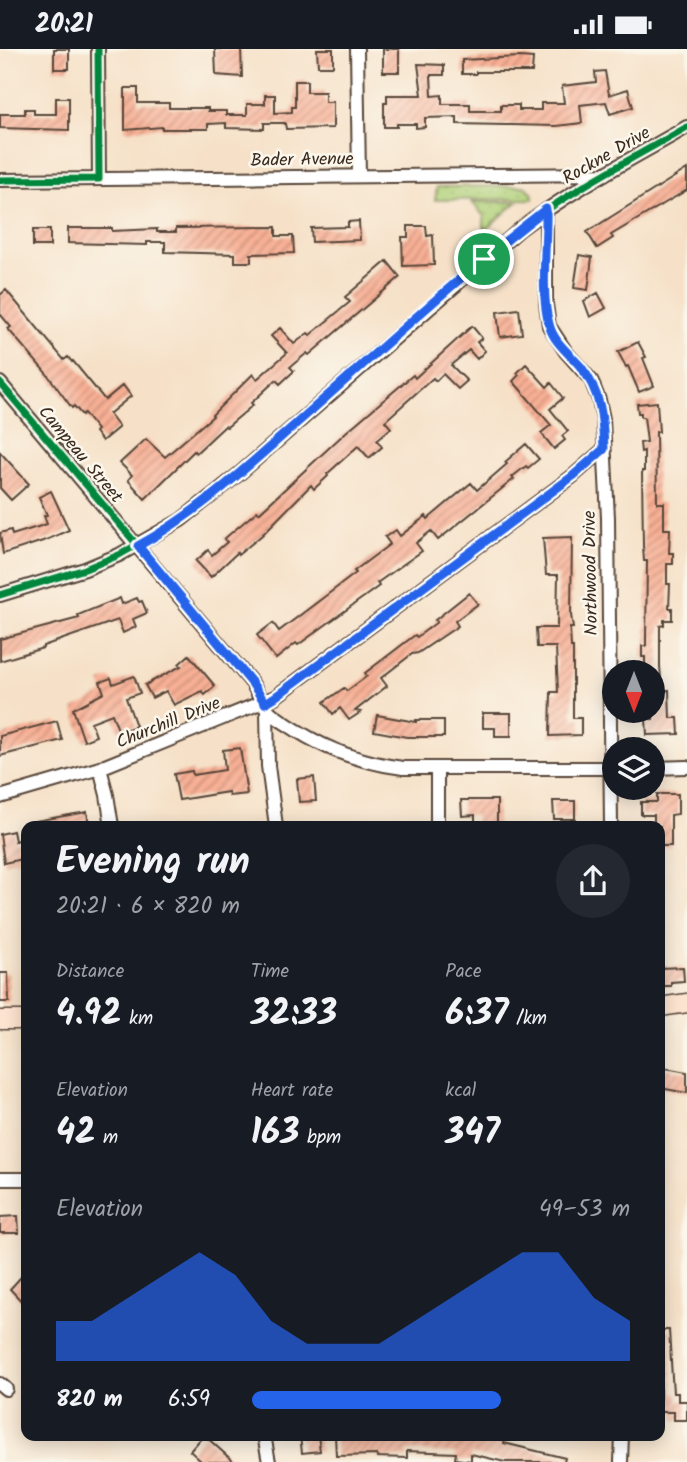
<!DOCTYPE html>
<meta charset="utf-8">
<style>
:root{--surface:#171b24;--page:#242831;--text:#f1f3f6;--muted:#9ea1a6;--accent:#2563eb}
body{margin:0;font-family:Kalam,sans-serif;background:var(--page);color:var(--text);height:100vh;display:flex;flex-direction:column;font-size:26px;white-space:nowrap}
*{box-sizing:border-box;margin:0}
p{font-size:23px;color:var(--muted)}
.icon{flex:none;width:38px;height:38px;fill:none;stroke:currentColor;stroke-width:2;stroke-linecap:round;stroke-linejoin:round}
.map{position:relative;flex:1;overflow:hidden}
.sheet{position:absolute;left:21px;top:772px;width:644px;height:620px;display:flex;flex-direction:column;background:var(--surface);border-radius:14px;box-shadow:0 4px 18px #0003}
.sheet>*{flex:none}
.needle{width:46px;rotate:180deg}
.fabs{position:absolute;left:602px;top:611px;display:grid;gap:14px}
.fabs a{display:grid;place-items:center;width:63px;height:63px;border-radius:50%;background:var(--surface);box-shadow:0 4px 18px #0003;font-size:35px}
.pin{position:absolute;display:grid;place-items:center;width:60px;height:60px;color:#fff;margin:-30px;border:4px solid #fff;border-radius:50%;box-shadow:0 2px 7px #0007}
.round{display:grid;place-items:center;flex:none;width:74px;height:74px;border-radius:37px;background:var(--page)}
.head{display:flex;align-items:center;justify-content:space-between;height:119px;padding:0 35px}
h1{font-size:38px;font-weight:600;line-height:52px}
.metrics{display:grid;grid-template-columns:repeat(3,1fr);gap:10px;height:119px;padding:7px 35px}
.metrics div{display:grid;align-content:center}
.metrics b{font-size:35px;font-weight:600}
.metrics small{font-size:19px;font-weight:400}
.metrics p{font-size:19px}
.chart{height:196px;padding:14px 35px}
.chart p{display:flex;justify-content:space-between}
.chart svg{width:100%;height:126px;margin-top:7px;fill:var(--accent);opacity:.7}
ul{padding:0 35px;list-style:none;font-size:23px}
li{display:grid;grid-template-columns:112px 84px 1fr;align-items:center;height:52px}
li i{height:18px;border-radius:9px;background:var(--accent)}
.status{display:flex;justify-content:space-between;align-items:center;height:49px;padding:0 35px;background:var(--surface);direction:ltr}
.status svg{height:19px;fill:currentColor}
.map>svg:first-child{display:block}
.grass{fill:url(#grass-dots);stroke:#767d4b;stroke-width:2}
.building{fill:url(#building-hatch)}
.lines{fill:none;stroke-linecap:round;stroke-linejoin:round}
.street-casing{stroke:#574538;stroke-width:16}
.secondary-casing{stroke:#574538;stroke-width:21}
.street{stroke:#fff;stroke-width:12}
.secondary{stroke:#fde4d0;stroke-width:18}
.cycleway-casing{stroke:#fbf7ec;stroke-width:11}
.cycleway{stroke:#00873e;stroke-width:7}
.route-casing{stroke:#fff;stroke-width:14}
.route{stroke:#2563eb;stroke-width:9}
.labels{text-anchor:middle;stroke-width:5;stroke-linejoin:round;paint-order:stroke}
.street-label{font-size:18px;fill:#3b2a1e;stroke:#fbf7ec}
</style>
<div class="status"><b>20:21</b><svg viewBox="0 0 49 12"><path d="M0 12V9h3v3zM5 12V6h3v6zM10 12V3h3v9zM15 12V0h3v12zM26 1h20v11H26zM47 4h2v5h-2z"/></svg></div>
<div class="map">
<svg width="687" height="1413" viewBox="0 0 687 1413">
<defs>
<pattern id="grass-dots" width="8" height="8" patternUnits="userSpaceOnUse" patternTransform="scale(1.75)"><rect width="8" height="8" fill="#b0d078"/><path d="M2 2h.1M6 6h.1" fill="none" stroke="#98b367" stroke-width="1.8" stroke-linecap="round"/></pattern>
<pattern id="building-hatch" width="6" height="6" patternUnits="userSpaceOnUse" patternTransform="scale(1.75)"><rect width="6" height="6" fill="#f8b095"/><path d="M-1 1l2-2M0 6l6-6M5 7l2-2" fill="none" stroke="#ca8f79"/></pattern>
</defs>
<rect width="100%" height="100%" fill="#fbf7ec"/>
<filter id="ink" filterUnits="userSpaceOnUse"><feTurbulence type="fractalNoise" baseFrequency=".0143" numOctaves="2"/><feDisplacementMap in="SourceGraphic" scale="14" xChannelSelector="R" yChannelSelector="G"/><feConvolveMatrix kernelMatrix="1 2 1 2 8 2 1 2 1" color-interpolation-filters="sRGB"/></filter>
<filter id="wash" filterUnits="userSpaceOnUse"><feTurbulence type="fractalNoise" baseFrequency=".00686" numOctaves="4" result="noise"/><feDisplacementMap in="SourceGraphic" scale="28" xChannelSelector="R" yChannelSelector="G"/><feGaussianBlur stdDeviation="1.57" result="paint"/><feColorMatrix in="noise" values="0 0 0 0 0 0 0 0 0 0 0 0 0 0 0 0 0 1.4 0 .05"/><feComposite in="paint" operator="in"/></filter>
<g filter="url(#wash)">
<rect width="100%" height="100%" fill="#f6e1c8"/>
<!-- grass -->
<path class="grass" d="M 524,137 L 532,143 L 533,150 L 435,151 L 437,138 Z
M 472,153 L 517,153 L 484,182 L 484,167 Z"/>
<g id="blocks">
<!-- building -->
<path class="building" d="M 54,0 L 69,0 L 69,20 L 54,20 Z
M 215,0 L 241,0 L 242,28 L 216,26 Z
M 317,0 L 333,0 L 333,17 L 318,17 Z
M 383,0 L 399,0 L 399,23 L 383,23 Z
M 520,8 L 533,9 L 532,23 L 476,23 L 476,25 L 462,25 L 462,11 Z
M 418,15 L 444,16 L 444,26 L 431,26 L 432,47 L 442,46 L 442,55 L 470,55 L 470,62 L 501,62 L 501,56 L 519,56 L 519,61 L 541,61 L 541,54 L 564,54 L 562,37 L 596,33 L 595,23 L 605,22 L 609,46 L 628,40 L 633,58 L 610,65 L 606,53 L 580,56 L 582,74 L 556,77 L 457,75 L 457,68 L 425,69 L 425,78 L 416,79 L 416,75 L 397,75 L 397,78 L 384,78 L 384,54 L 387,54 L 387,46 L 422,46 Z
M 295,32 L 307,32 L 307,43 L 325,43 L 325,53 L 333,53 L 333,79 L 286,80 L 285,74 L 264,74 L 264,80 L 226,79 L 226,74 L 208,75 L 208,80 L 162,80 L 162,78 L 125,81 L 125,39 L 138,39 L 138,54 L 169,54 L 169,59 L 208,59 L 208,62 L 226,62 L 226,66 L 247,66 L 247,55 L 265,55 L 265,46 L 275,46 L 275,64 L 292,63 L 292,58 L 295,58 Z
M 56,49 L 69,49 L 69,81 L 0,79 L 0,65 L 25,65 L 25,60 L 34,60 L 34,65 L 56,65 Z
M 687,120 L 687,141 L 611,186 L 613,189 L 597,199 L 587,183 Z
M 359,172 L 360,191 L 312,193 L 311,179 L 348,178 L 348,173 Z
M 408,177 L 426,177 L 427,187 L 433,186 L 434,216 L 403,217 L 402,188 L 408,188 Z
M 276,178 L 276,187 L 293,187 L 294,204 L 251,205 L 251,213 L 235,213 L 235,205 L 165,203 L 165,193 L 147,193 L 147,196 L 68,194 L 68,179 L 112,179 L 112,182 L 157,180 L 157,183 L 176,183 L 176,179 Z
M 33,181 L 50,181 L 50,197 L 33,197 Z
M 579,206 L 592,208 L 588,241 L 574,239 Z
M 387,212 L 400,228 L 309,306 L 307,304 L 290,318 L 294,322 L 280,335 L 276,331 L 251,354 L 253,356 L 246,362 L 227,378 L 225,377 L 196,404 L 194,402 L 145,450 L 128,431 L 132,426 L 120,414 L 146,390 L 165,408 L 213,367 L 212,366 L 253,325 L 257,330 L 287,304 L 271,287 L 280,279 L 294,295 L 308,284 L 310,286 L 350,253 L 345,248 Z
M 6,241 L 64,311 L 68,308 L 72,313 L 73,312 L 105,351 L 123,336 L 131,347 L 109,365 L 119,378 L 102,392 L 95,383 L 97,381 L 84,364 L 82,366 L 74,357 L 72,359 L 47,325 L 8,280 L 11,278 L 0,265 L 0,246 Z
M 598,244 L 606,259 L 590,268 L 584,252 Z
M 519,260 L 522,285 L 500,288 L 497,263 Z
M 472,277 L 482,289 L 477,293 L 485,302 L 477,310 L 469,301 L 451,316 L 467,332 L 458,340 L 443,325 L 436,332 L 433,329 L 385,372 L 391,379 L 377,391 L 382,398 L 369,409 L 358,397 L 327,425 L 328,427 L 314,440 L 311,436 L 262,486 L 238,506 L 237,504 L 211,528 L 196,512 L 208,501 L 212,506 L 227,493 L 224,490 L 257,462 L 259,464 L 346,383 L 413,326 L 415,329 Z
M 638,293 L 646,308 L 643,309 L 654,337 L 639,343 L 628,317 L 626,318 L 618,303 Z
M 526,315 L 547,338 L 551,334 L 563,349 L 550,360 L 568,382 L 562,387 L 565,391 L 554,400 L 541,384 L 551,376 L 513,332 L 519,326 L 517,324 Z
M 657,353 L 659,383 L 656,383 L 657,454 L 664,454 L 664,480 L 670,480 L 669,504 L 673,504 L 673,515 L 667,515 L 667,535 L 670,535 L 669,559 L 672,559 L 672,571 L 664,571 L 664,576 L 660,577 L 660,617 L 662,642 L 669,641 L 670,669 L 678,669 L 679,685 L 647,686 L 646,670 L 653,670 L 653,623 L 645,623 L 645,608 L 642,608 L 642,597 L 646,597 L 646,589 L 647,512 L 644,512 L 643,497 L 642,422 L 644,422 L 644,402 L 641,403 L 640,394 L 647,393 L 644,368 L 641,368 L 641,364 L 638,364 L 637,355 Z
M 526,395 L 539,410 L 528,419 L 526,417 L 512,428 L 514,430 L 438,491 L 431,482 L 416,494 L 422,502 L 377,534 L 379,537 L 298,596 L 296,594 L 276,610 L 257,586 L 273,574 L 279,582 L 356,524 L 354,522 L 390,495 L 385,488 L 396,481 L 400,487 L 426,467 L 428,470 L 471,434 L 477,441 L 507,415 L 505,413 Z
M 0,403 L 29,435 L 11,451 L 0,439 Z
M 51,442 L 69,481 L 46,491 L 3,505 L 0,484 L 11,481 L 12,486 L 47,475 L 44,467 L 47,466 L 39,448 Z
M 572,488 L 571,566 L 573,579 L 570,579 L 571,598 L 573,598 L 573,669 L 581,669 L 581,686 L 550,687 L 551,643 L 558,643 L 556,598 L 537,598 L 536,579 L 557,579 L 558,526 L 546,526 L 543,489 Z
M 469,544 L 478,555 L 455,572 L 458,577 L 418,604 L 412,605 L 381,629 L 387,637 L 355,662 L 361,663 L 349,671 L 340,659 L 333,665 L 324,653 L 344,639 L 347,642 L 367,627 L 365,624 L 415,586 L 417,588 L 437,573 L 435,571 Z
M 120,549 L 122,555 L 137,549 L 139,553 L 142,552 L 147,564 L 133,570 L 136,578 L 123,584 L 118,571 L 43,597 L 43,599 L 0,612 L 0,590 L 79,569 L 78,566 Z
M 189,606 L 215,637 L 205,646 L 202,642 L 174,656 L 166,642 L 152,649 L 145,636 L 181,617 L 179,615 Z
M 134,627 L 140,644 L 126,649 L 136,677 L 119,683 L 112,665 L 91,673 L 96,687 L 84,692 L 73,660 L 104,644 L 100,633 L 111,629 L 113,635 Z
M 483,664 L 511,664 L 511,687 L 495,687 L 495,679 L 483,679 Z
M 377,666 L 416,673 L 416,671 L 444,671 L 444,688 L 407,688 L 374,682 Z
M 57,672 L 62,691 L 0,707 L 0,687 Z
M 240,699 L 247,745 L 229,747 L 228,743 L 179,751 L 174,725 L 192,722 L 193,726 L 225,721 L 223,701 Z
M 314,728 L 316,752 L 299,753 L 297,730 Z
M 657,745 L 678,745 L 678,765 L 671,766 L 671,797 L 660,797 L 660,777 L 654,777 L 654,766 L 641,766 L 641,753 L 657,753 Z
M 461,751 L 497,751 L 497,776 L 475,777 L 475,766 L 462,767 Z
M 553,752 L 575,752 L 575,770 L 554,770 Z
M 87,763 L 89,777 L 35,777 L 35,772 Z
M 13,782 L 15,792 L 24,790 L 26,809 L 4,814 L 0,785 Z
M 683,918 L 684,932 L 671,933 L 671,937 L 660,937 L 660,919 Z
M 0,924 L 8,924 L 9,953 L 0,953 Z
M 660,1018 L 687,1023 L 687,1044 L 660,1039 Z
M 18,1167 L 19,1184 L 0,1184 L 0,1168 Z
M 21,1228 L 26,1233 L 26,1257 L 10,1240 Z
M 660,1281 L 669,1281 L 673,1344 L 678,1344 L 678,1352 L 687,1352 L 687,1371 L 674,1371 L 674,1363 L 660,1363 Z
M 204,1386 L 234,1413 L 202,1413 L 190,1402 Z
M 300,1386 L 318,1386 L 320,1402 L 302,1404 Z
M 335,1386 L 475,1386 L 505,1391 L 504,1394 L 565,1409 L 564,1413 L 505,1413 L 471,1405 L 471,1412 L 455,1410 L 456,1404 L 407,1402 L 407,1409 L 377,1408 L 377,1406 L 336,1407 Z"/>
</g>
</g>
<g filter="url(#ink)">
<use href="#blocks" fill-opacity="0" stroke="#574538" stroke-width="2"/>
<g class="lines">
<!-- street casing -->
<g class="street-casing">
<path id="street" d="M 98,0 L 99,130
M 357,0 L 359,127
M 0,131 L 605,125
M 546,161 L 546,255 L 549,277 L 566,303 L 591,331 L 599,351 L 603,370 L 608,469 L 611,777
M 0,334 L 252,634 C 257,642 262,655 269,662 C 276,669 287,675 296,681 C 329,702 363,714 403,719 L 614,719
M 0,546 L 85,520 L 119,506 L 181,471 L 239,425 L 519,181 C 571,141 630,111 687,78
M 267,661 L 268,717 L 276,777
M 100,719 L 107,746 L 112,777
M 437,719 L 437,777
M 653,719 L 687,718
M 0,748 L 100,719 L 275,648 L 573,427 L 604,400
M 0,1130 L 26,1130
M 0,1335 L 6,1340
M 264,1386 L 269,1413
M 621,1413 L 622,1386"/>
</g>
<!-- secondary casing -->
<g class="secondary-casing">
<path id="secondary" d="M 660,958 L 687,954
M 0,971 L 26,971"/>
</g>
<!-- street -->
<use href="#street" class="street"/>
<!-- secondary -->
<use href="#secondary" class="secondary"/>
<!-- cycleway casing -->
<g class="cycleway-casing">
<path id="cycleway" d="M 0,131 L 99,130 L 98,0
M 0,334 L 138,497
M 0,546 L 85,520 L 119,506 L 181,471 L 239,425 L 519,181 C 571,141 630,111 687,78"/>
</g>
<!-- cycleway -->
<use href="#cycleway" class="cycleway"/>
</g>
</g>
<g class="lines" filter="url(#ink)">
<!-- route casing -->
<g class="route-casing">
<path id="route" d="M 546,160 C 547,194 540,243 549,275 C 553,293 570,305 581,318 C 601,343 603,370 604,400 L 573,427 L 275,648 L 265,654 L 252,634 L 138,497 C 198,464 247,418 298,373 C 380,301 460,226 546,160 Z"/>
</g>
<!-- route -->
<use href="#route" class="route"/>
</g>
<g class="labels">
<!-- street labels -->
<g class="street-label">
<text transform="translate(606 106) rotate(-30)" y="6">Rockne Drive</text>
<text transform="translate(302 110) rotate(-1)" y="6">Bader Avenue</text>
<text transform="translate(81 405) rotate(50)" y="6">Campeau Street</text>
<text transform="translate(590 524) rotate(-91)" y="6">Northwood Drive</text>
<text transform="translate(168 673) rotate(-22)" y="6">Churchill Drive</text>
</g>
</g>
</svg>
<div class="fabs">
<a><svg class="needle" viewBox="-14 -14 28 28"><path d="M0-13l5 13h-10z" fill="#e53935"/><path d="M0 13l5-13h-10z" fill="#9ea1a6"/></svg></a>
<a><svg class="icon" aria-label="layers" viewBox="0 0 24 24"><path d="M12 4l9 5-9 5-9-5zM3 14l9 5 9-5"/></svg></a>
</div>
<div class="pin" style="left:484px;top:210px;background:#1e9e55"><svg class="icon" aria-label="arrive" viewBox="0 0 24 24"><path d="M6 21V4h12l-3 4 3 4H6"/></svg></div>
<section class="sheet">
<div class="head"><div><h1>Evening run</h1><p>20:21 · 6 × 820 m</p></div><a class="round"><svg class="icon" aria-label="share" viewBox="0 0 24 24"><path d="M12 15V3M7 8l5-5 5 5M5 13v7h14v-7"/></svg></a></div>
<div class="metrics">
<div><p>Distance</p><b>4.92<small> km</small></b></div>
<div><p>Time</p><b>32:33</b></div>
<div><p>Pace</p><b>6:37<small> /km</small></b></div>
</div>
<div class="metrics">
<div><p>Elevation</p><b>42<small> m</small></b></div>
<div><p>Heart rate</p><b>163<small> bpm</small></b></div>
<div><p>kcal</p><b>347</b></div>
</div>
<div class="chart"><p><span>Elevation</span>49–53 m</p>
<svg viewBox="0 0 160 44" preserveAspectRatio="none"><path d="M0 44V30L10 30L20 22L30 14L40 6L50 14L60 30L70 38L80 38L90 38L100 30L110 22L120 14L130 6L140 6L150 22L160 30V44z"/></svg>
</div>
<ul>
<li><b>820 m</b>6:59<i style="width:66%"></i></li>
</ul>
</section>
</div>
